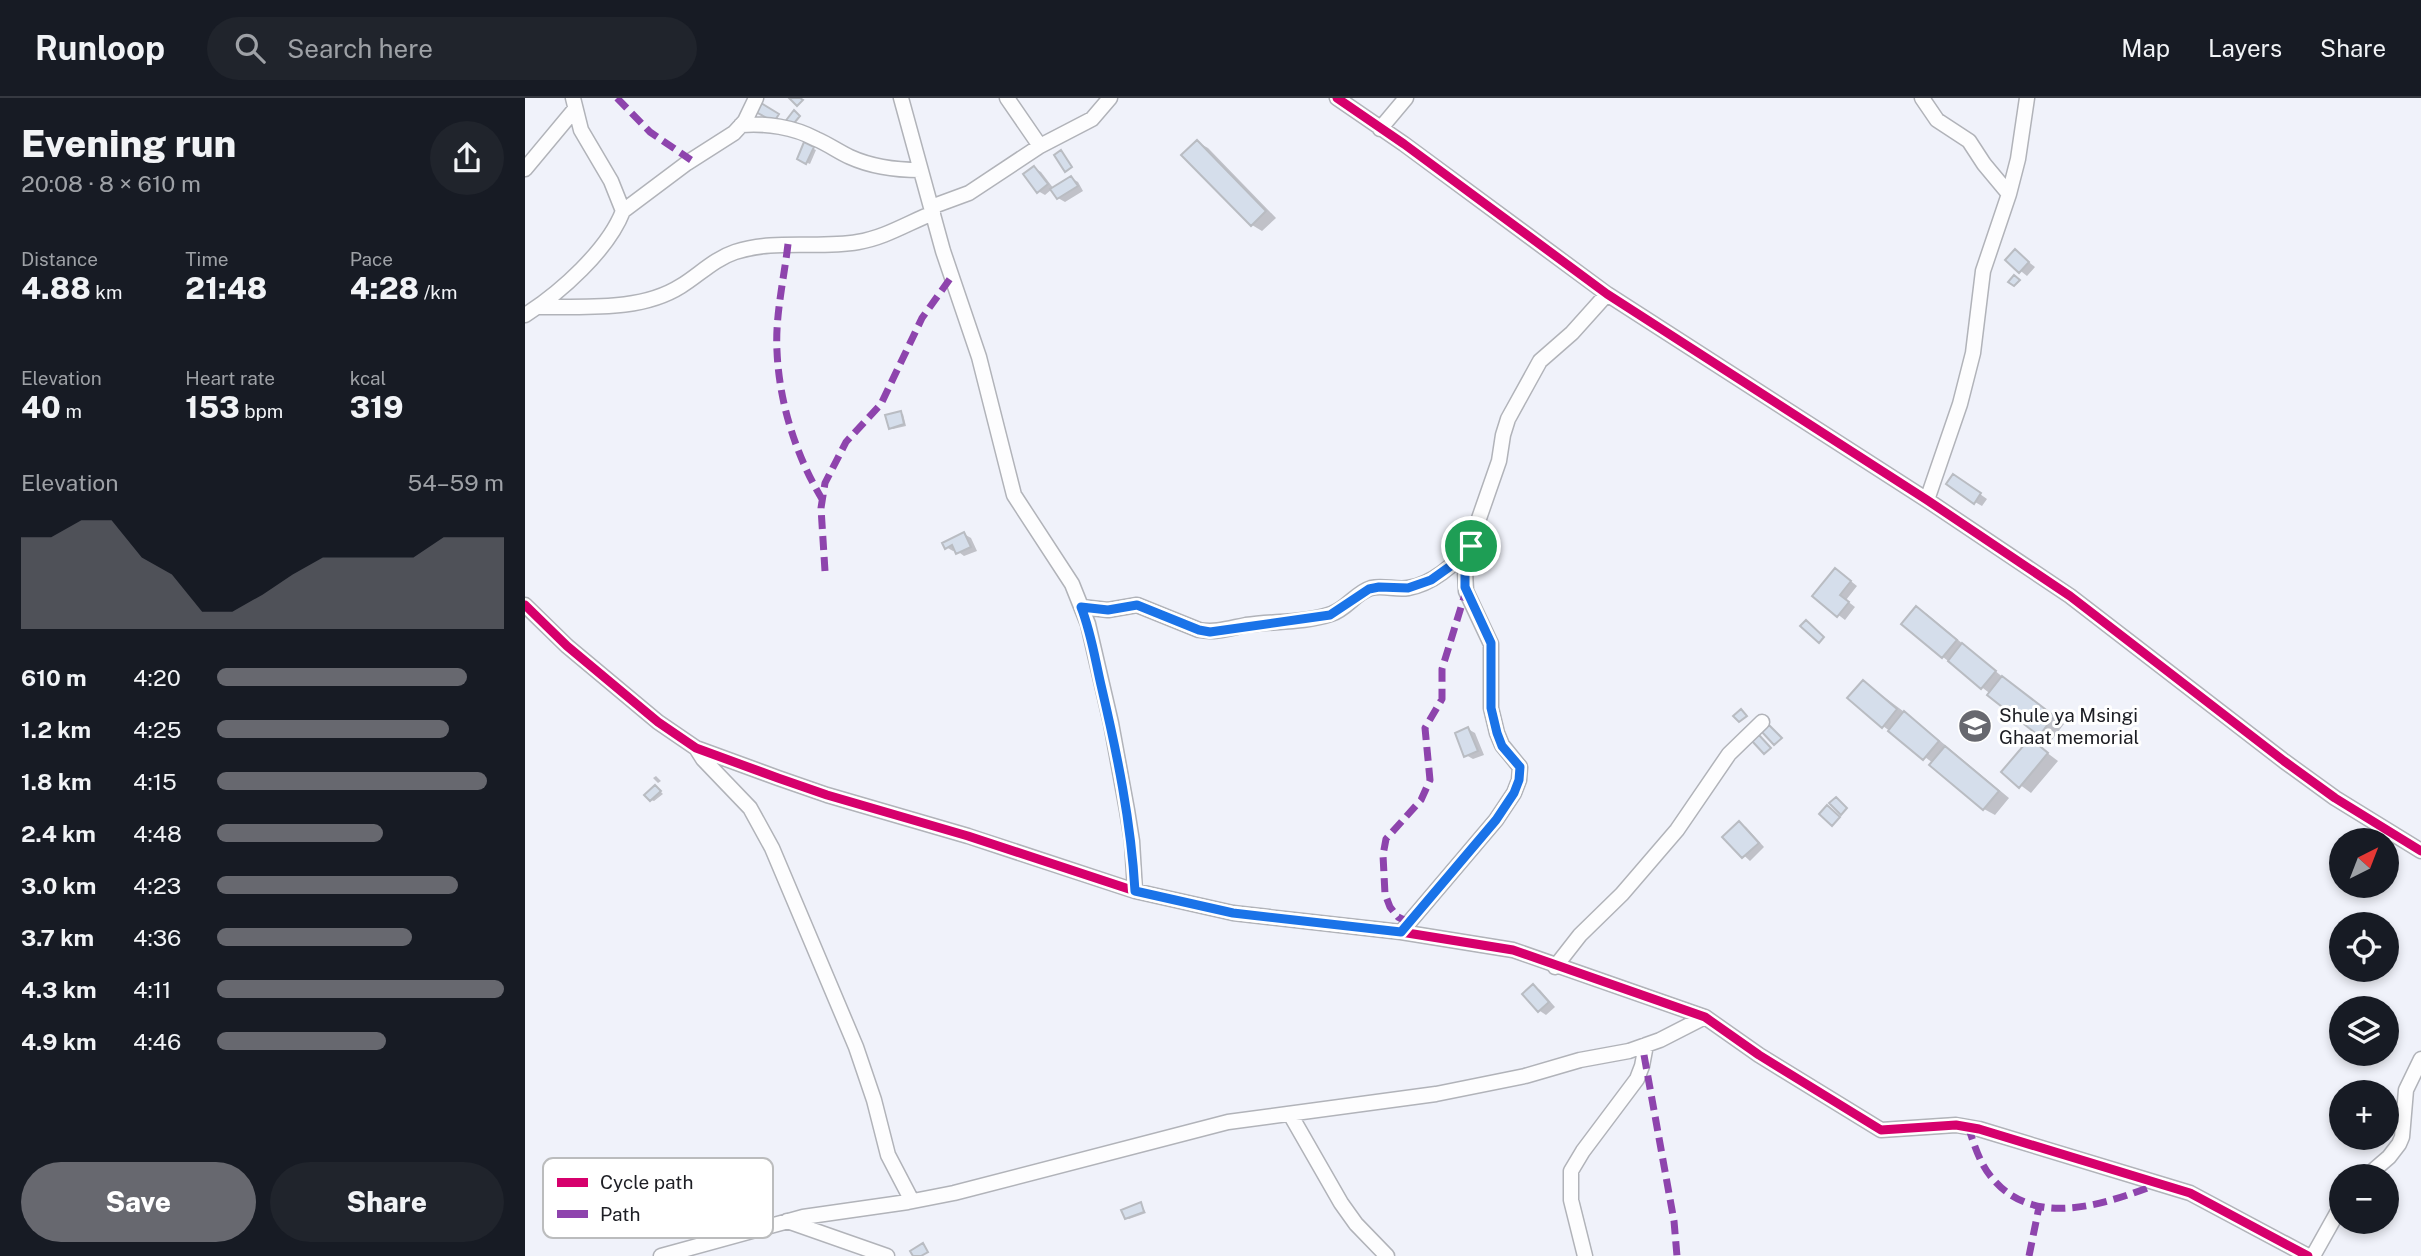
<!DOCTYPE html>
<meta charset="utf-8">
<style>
:root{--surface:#171b24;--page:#20242c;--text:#f1f3f6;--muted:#9ea1a6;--line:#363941;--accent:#67686f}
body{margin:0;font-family:"Public Sans",sans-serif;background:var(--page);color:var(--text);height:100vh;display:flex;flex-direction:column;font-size:26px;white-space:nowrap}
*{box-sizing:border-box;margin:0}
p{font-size:23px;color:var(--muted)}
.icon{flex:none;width:38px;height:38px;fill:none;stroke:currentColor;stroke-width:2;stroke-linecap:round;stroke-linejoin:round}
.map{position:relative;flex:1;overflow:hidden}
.drawer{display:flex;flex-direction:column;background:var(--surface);width:525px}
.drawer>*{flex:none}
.needle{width:46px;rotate:42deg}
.buttons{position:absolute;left:1804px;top:730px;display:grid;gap:14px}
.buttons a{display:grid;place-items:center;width:70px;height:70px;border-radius:50%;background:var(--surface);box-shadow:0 4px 10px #0003;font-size:35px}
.pin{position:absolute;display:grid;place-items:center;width:60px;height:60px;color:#fff;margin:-30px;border:4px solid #fff;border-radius:50%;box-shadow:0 2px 7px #0007}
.round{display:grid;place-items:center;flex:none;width:74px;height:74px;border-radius:37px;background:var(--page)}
.overview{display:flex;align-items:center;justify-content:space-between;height:119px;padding:0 21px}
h1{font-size:38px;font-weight:800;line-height:52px}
.figures{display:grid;grid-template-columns:repeat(3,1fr);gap:10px;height:119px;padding:7px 21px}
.figures div{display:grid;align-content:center}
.figures b{font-size:30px;font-weight:800}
.figures small{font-size:19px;font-weight:400}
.figures p{font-size:19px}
.chart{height:196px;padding:14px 21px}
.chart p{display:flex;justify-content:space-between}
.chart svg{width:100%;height:126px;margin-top:7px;fill:var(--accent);opacity:.7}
.cta{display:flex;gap:14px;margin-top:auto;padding:14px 21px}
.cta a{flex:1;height:80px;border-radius:42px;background:var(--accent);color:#fff;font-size:28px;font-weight:800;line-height:80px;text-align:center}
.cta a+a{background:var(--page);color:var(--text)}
ul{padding:0 21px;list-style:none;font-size:23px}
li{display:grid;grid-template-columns:112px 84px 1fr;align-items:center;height:52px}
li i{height:18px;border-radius:9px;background:var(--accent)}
header{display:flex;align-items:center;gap:42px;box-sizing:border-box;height:98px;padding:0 35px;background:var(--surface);border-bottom:2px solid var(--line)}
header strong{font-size:33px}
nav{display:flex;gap:38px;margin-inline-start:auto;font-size:24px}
.search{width:490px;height:63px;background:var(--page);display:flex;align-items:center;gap:18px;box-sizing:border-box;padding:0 24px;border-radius:38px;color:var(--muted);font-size:26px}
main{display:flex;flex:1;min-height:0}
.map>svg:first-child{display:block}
.shadow{fill:#0003}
.building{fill:#d5deeb;stroke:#b9bcc2;stroke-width:2}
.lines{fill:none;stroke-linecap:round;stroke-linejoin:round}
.street-casing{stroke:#b1b3b9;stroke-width:17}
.street{stroke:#fdfdfe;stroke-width:14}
.quiet{stroke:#8e44ad;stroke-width:7;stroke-dasharray:14 7;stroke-linecap:butt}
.cycleway-casing{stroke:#fff;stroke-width:13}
.cycleway{stroke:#d6006c;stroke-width:9}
.route-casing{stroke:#fff;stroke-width:14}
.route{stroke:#1a73e8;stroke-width:9}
.labels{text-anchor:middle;stroke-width:6;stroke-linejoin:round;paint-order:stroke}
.poi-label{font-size:19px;fill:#1d1e24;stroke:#fff;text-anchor:start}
.key{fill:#fff;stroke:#bbbcbd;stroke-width:2}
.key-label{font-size:19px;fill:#1d1e24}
</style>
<header>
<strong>Runloop</strong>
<div class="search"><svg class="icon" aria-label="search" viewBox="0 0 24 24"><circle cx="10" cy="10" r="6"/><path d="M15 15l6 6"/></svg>Search here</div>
<nav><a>Map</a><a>Layers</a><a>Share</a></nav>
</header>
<main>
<section class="drawer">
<div class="overview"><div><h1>Evening run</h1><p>20:08 · 8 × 610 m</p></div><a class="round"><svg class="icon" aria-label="share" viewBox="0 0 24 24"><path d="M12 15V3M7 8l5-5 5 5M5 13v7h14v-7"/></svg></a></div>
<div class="figures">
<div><p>Distance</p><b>4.88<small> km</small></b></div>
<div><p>Time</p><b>21:48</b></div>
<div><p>Pace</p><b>4:28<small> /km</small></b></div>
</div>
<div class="figures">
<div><p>Elevation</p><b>40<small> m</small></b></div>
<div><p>Heart rate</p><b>153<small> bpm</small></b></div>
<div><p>kcal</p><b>319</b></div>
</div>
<div class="chart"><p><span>Elevation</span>54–59 m</p>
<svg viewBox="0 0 160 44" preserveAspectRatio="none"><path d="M0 44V12L10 12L20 6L30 6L40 19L50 25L60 38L70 38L80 32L90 25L100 19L110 19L120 19L130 19L140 12L150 12L160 12V44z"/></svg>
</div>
<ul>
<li><b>610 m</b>4:20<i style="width:87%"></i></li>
<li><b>1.2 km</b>4:25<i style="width:81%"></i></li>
<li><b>1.8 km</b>4:15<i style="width:94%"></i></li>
<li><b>2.4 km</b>4:48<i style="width:58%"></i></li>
<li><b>3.0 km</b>4:23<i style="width:84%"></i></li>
<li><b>3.7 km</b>4:36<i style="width:68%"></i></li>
<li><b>4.3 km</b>4:11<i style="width:100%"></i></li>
<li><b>4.9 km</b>4:46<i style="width:59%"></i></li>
</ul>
<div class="cta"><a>Save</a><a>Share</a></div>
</section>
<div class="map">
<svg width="1896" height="1158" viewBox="0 0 1896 1158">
<rect width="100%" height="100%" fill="#f0f2fa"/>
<!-- shadow -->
<path class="shadow" d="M 672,44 L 683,50 L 751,120 L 737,133 L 727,127 Z
M 280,47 L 291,52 L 285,66 L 274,61 Z
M 509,70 L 516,74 L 529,91 L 546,80 L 553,84 L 558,93 L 540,104 L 533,100 L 527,91 L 520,97 L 513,93 Z
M 1490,153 L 1510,169 L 1502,178 L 1482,162 Z
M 375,315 L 378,316 L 381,328 L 368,331 L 365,329 Z
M 1435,382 L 1462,401 L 1457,408 L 1450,404 Z
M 439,436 L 446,440 L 452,453 L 439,458 L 431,452 L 428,453 L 421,449 Z
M 1317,476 L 1332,488 L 1321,502 L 1330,509 L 1320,522 L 1289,498 Z
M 1391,510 L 1402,516 L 1480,581 L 1539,626 L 1526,643 L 1418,559 Z
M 1339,584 L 1390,622 L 1484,700 L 1470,717 L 1459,711 L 1408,665 L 1358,628 Z
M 943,631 L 950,635 L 959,657 L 948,661 L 941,657 Z
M 1505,642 L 1533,663 L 1506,695 L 1478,674 Z
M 131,678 L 136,683 L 133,685 L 128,680 Z
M 133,691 L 138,696 L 129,703 L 126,702 Z
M 1214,725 L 1221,729 L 1239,749 L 1225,763 L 1199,739 Z
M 1008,888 L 1015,892 L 1030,909 L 1021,917 L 1015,913 L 999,896 Z
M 616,1106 L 621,1115 L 604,1121 L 601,1120 Z"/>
<!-- building -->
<path class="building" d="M 264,0 L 275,0 L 278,2 L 272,8 Z
M 236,5 L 254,16 L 249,24 L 231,14 Z
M 269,12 L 275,18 L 265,30 L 259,25 Z
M 672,42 L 741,113 L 726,128 L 656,57 Z
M 279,44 L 289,49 L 281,66 L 272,61 Z
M 536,52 L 547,69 L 540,74 L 529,57 Z
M 509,68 L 523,86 L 512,95 L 498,76 Z
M 546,78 L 553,88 L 532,101 L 525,91 Z
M 1490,151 L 1504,164 L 1494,175 L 1480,162 Z
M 1489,177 L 1495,182 L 1489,188 L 1483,184 Z
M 376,313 L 379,326 L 364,331 L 360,317 Z
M 1428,376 L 1456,395 L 1449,406 L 1421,386 Z
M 439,434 L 446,449 L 431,456 L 427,447 L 420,451 L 417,445 Z
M 1310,470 L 1326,483 L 1315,497 L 1324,504 L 1312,519 L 1287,498 Z
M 1391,508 L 1432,542 L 1417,560 L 1376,526 Z
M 1281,522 L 1299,539 L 1294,545 L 1275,528 Z
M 1437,545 L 1471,573 L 1456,591 L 1423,563 Z
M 1477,578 L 1529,618 L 1514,638 L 1462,597 Z
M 1338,582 L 1372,611 L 1357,630 L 1322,600 Z
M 1216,611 L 1222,618 L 1214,624 L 1208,618 Z
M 1379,613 L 1414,643 L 1398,662 L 1363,633 Z
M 1244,627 L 1257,640 L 1249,647 L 1237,634 Z
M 943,629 L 953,653 L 939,659 L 930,635 Z
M 1234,637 L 1246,650 L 1239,656 L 1227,643 Z
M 1505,640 L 1523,655 L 1494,690 L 1476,674 Z
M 1420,648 L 1474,693 L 1458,712 L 1404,667 Z
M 130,687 L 136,693 L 125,703 L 119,697 Z
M 1311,699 L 1322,710 L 1316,717 L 1304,705 Z
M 1302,707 L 1315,719 L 1307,728 L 1294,716 Z
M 1214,723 L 1234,745 L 1217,760 L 1197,739 Z
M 1008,886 L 1024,904 L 1013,914 L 997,896 Z
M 616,1104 L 619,1114 L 600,1121 L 596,1112 Z
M 398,1145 L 403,1154 L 396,1158 L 388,1158 L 385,1153 Z"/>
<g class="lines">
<!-- street casing -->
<g class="street-casing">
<path id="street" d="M 376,0 L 418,153 L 454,259 L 489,397 L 547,486 L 563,526 L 586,625 L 602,712 L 607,743 L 610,793
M 482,0 L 515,48
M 812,0 L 879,46 L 1082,196 L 1402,402 L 1545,498 L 1759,663 L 1810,700 L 1896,753
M 1397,0 L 1412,22 L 1444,43 L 1459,66 L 1484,96
M 216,27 C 241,25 269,29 291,41 C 303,46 314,54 325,59 C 347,69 372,72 395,72
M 855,31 L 881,0
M 0,71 L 50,11
M 406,109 L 444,95 L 515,48 L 567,21 L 585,0
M 98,113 L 162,65 L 209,35 L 220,23 L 231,0
M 14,209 C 59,208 115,214 156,188 C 174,177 189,161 210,154 C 250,141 292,151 333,144 C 359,140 383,125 408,115
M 0,217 C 35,195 83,152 98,113 L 86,83 L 56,32 L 48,0
M 1402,402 L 1435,306 L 1448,255 L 1458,173 L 1484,96 L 1493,61 L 1502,0
M 0,507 L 42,548 L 133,624 L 171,650 L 253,680 L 302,697 L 443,738 L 610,793 L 708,815 L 876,834 L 988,852 L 1180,919 L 1234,957 L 1356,1032 L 1431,1027 L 1454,1031 L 1665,1095 L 1783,1158
M 557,509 L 583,512 L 612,507 L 674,532 C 691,535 705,530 721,527 C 749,523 779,525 806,516 C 822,511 830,495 846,490 C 858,487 871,492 883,490 C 908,486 928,467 945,449
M 171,650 L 178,661 L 225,710 L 247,750 L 331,949 L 349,1002 L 363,1057 L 387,1103
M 876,834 L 971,722 L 989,695 L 994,682 L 995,669 L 977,647 L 972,635 L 966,610 L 966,546 L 941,493 L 940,472 L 950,432 L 974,363 L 978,337 L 983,321 L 1015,263 L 1047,235 L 1082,196
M 1030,869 L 1055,837 L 1097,796 L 1152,732 L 1204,656 L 1237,624
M 765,1016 L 816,1105 L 831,1126 L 862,1158
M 1842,1078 L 1864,1059 L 1874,1046 L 1877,1039 L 1881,992 L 1896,961
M 262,1123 L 362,1158
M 136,1158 L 278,1119 L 383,1104 L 429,1095 L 703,1024 L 911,996 L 1000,978 L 1055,962 L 1104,953 L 1135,942 L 1180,919
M 1060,1158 L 1046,1102 L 1046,1073 L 1058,1053 L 1112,981 L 1117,968 L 1121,947
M 1788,1158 L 1816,1108"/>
</g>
<!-- street -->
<use href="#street" class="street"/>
<!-- quiet -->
<path class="quiet" d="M 92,0 L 125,34 L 166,62
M 263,146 C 259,181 250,218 252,253 C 254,304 271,358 297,401
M 300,473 L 296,410 L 300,385 L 321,344 L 356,306 L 397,220 L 427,178
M 885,825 L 873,819 L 865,809 L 860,796 L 858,757 L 861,741 L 896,702 L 905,682 L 900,630 L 917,601 L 917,571 L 941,493
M 1119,957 L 1149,1123 L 1152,1158
M 1443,1028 C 1449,1046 1455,1067 1468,1081 C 1510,1131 1581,1106 1633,1086
M 1504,1158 L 1514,1109"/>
<!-- cycleway casing -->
<g class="cycleway-casing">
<path id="cycleway" d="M 812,0 L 879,46 L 1082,196 L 1402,402 L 1545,498 L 1759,663 L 1810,700 L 1896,753
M 0,507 L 42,548 L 133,624 L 171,650 L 253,680 L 302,697 L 443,738 L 610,793 L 708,815 L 876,834 L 988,852 L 1180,919 L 1234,957 L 1356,1032 L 1431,1027 L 1454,1031 L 1665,1095 L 1783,1158"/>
</g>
<!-- cycleway -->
<use href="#cycleway" class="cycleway"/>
</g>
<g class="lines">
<!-- route casing -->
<g class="route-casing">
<path id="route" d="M 946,448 L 940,472 L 940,489 L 966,545 L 966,610 L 972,635 L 977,648 L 995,669 L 994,682 L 989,695 L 971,722 L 876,834 L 708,815 L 610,793 C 606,723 592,655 576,587 C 570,561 566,534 556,509 L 583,512 L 612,507 L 674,532 L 685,534 L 805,517 L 844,491 L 854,489 L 883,490 L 906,482 L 927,467 Z"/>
</g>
<!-- route -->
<use href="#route" class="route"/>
</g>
<!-- icons -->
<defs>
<g id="school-disc" transform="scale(1.75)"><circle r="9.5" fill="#67686f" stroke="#fff"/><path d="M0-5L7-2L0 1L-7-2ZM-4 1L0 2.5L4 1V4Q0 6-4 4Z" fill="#fff"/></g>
</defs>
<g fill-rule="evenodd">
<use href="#school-disc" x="1450" y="628"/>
</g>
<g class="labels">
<!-- poi labels -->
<g class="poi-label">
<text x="1474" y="624">Shule ya Msingi<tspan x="1474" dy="22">Ghaat memorial</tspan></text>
</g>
</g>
<!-- legend -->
<rect x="18" y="1060" width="230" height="80" rx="10" class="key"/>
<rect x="32" y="1080" width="31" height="9" fill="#d6006c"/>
<rect x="32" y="1112" width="31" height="8" fill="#8e44ad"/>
<g class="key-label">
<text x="75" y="1091">Cycle path</text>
<text x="75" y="1123">Path</text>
</g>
</svg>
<div class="buttons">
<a><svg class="needle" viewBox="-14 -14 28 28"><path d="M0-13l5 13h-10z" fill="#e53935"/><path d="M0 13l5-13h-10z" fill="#9ea1a6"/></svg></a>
<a><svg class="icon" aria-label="locate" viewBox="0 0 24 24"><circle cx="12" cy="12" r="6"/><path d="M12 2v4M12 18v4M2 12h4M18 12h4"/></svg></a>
<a><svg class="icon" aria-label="layers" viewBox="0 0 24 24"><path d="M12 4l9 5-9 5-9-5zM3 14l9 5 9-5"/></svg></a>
<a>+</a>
<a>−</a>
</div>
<div class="pin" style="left:946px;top:448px;background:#1e9e55"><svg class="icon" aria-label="arrive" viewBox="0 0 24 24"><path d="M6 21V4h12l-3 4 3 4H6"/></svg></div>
</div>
</main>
